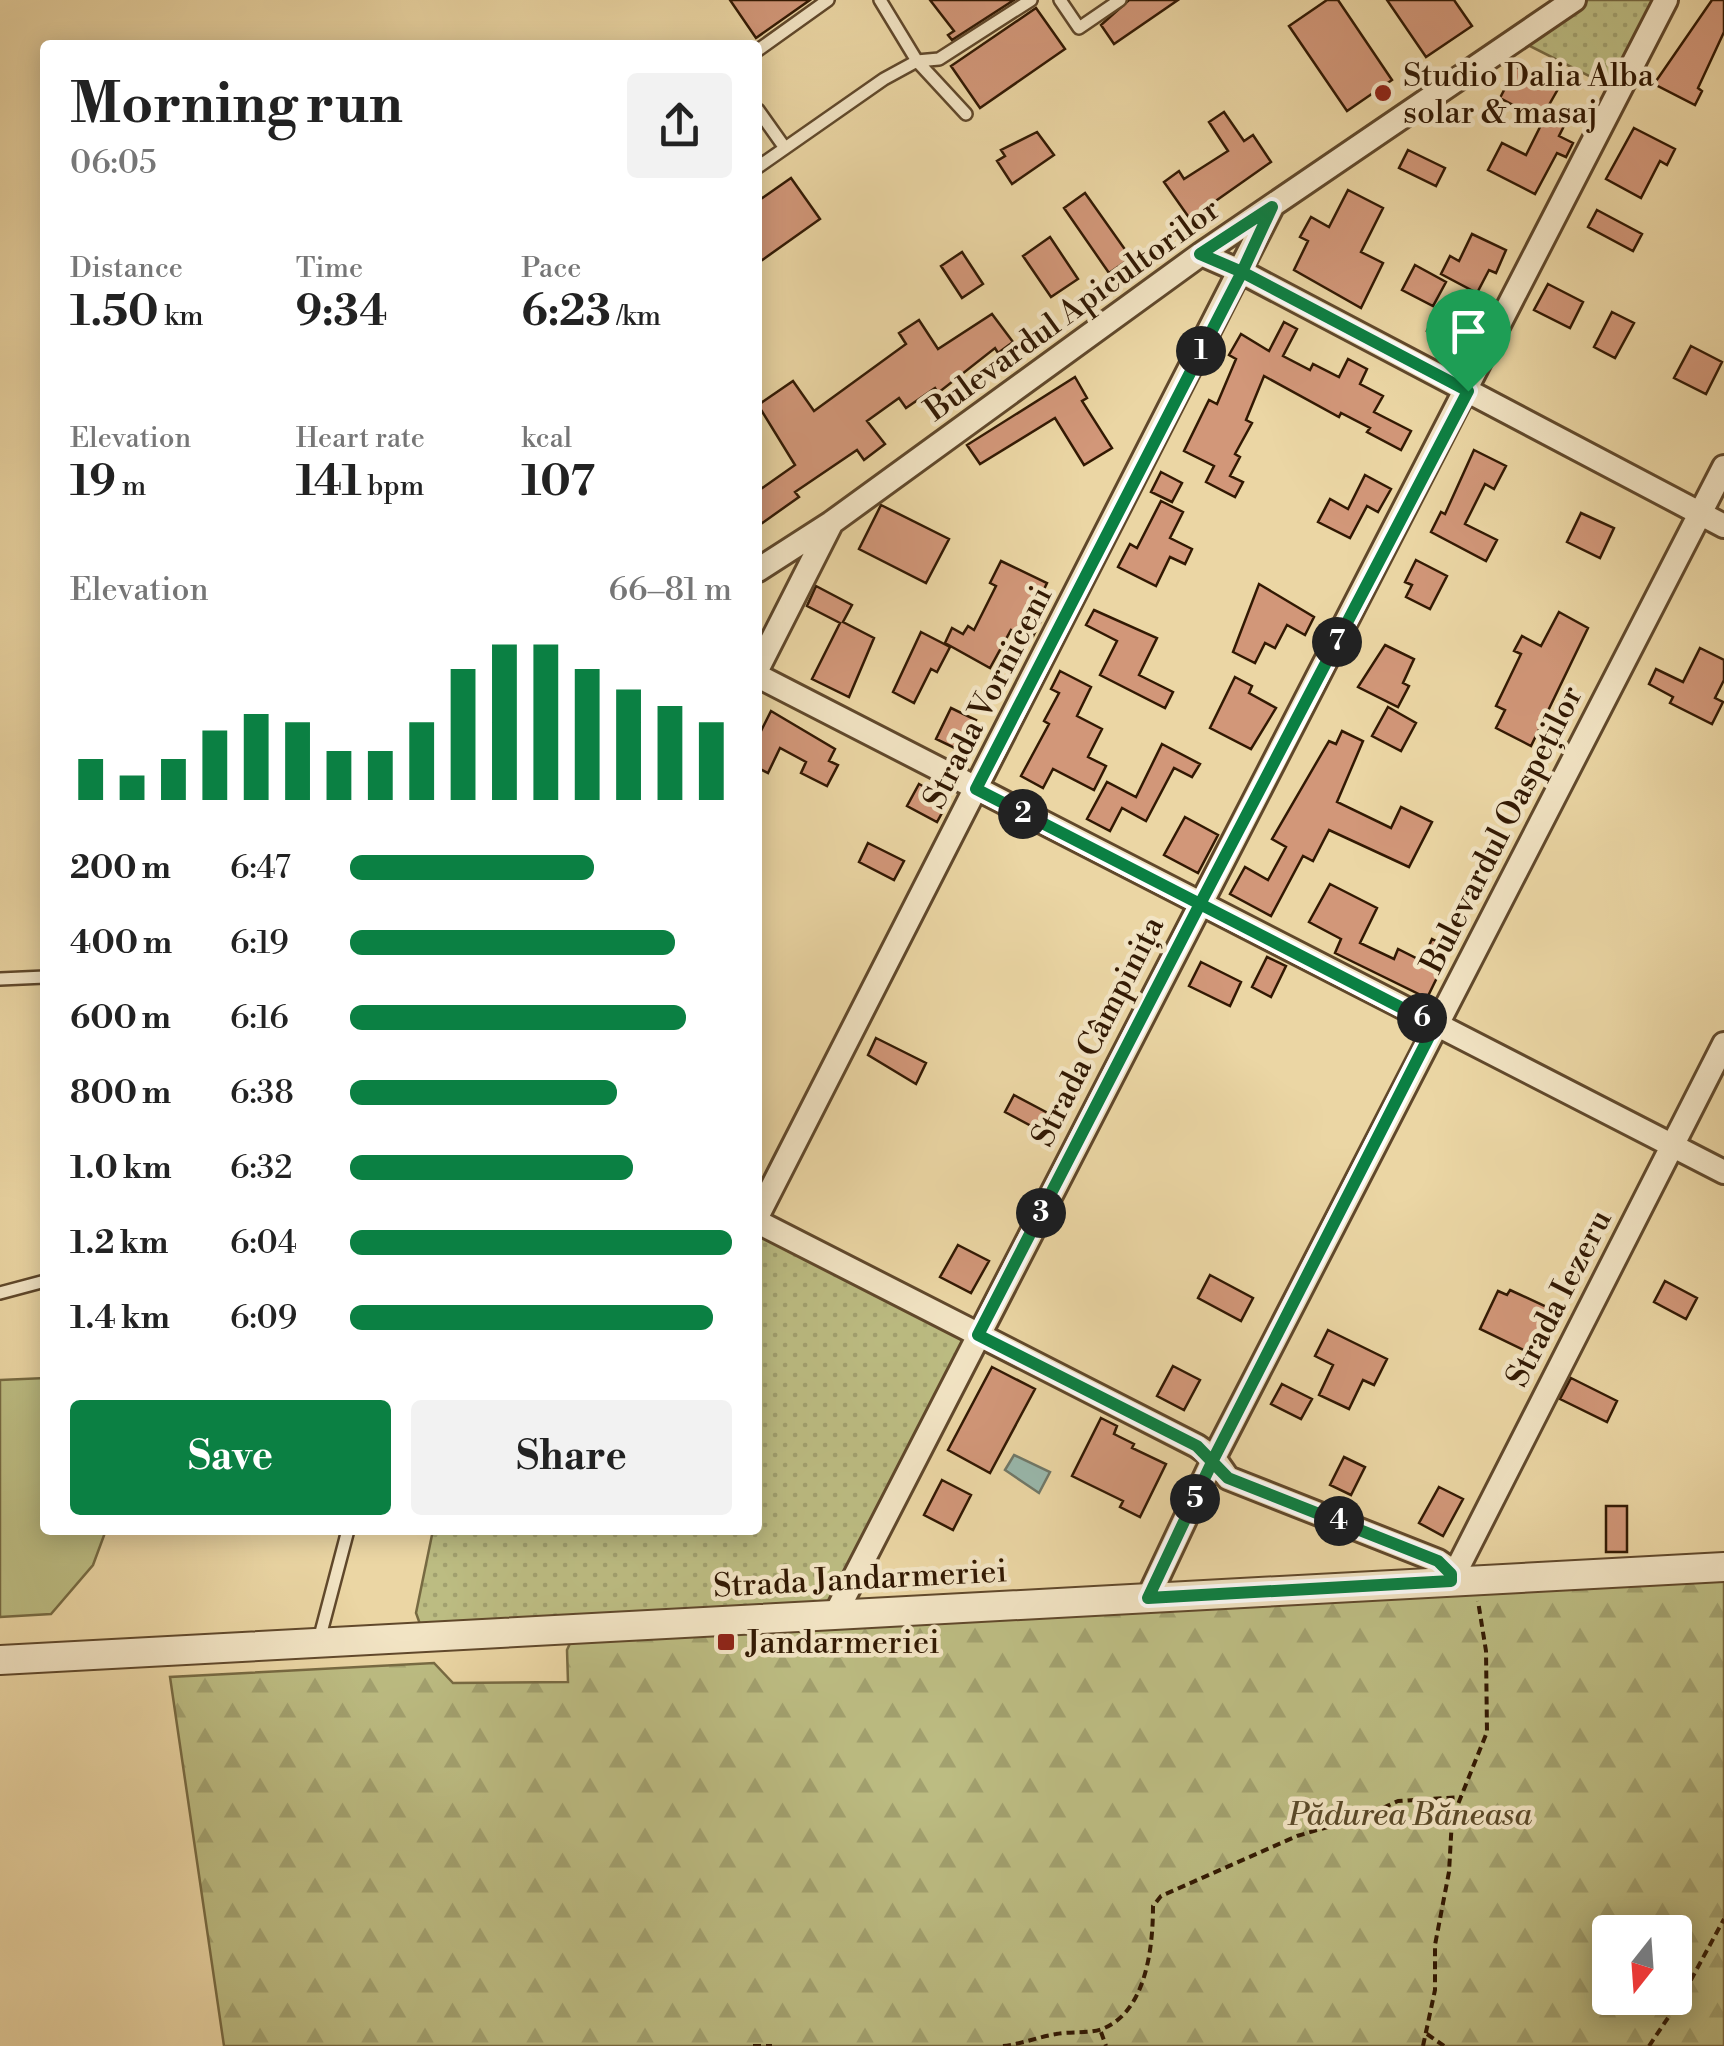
<!DOCTYPE html>
<meta charset="utf-8">
<style>
:root{--surface:#fff;--page:#f2f2f2;--text:#222;--muted:#767676;--accent:#0b8043}
body{margin:0;font-family:"Libre Bodoni",serif;background:var(--page);color:var(--text);height:100vh;display:flex;flex-direction:column;font-size:38px;white-space:nowrap}
*{box-sizing:border-box;margin:0}
p{font-size:32px;color:var(--muted)}
.icon{flex:none;width:55px;height:55px;fill:none;stroke:currentColor;stroke-width:2;stroke-linecap:round;stroke-linejoin:round}
.map{position:relative;flex:1;overflow:hidden}
.details{position:absolute;left:40px;top:40px;width:722px;height:1495px;display:flex;flex-direction:column;background:var(--surface);border-radius:10px;box-shadow:0 5px 25px #0003}
.details>*{flex:none}
.needle{width:65px;rotate:197deg}
.controls{position:absolute;left:1592px;top:1915px;display:grid;gap:20px}
.controls a{display:grid;place-items:center;width:100px;height:100px;border-radius:10px;background:var(--surface);box-shadow:0 5px 25px #0003;font-size:50px}
.pin{position:absolute;display:grid;place-items:center;width:85px;height:85px;color:#fff;margin:-102px -42px;border-radius:50% 50% 50% 0;rotate:-45deg;box-shadow:0 0 10px #0007}
.pin .icon{rotate:45deg}
.km{position:absolute;width:50px;height:50px;margin:-25px;border-radius:50%;background:#222;color:#fff;font-size:28px;line-height:50px;text-align:center}
.round{display:grid;place-items:center;flex:none;width:105px;height:105px;border-radius:10px;background:var(--page)}
.overview{display:flex;align-items:center;justify-content:space-between;height:170px;padding:0 30px}
h1{font-size:55px;font-weight:700;line-height:75px}
.figures{display:grid;grid-template-columns:repeat(3,1fr);gap:15px;height:170px;padding:10px 30px}
.figures div{display:grid;align-content:center}
.figures b{font-size:42px;font-weight:700}
.figures small{font-size:28px;font-weight:400}
.figures p{font-size:28px}
.chart{height:280px;padding:20px 30px}
.chart p{display:flex;justify-content:space-between}
.chart svg{width:100%;height:180px;margin-top:10px;stroke:var(--accent);stroke-width:6}
.cta{display:flex;gap:20px;margin-top:auto;padding:20px 30px}
.cta a{flex:1;height:115px;border-radius:10px;background:var(--accent);color:#fff;font-size:40px;font-weight:700;line-height:115px;text-align:center}
.cta a+a{background:var(--page);color:var(--text)}
ul{padding:0 30px;list-style:none;font-size:32px}
li{display:grid;grid-template-columns:160px 120px 1fr;align-items:center;height:75px}
li i{height:25px;border-radius:12px;background:var(--accent)}
.map>svg:first-child{display:block}
.grass{fill:url(#grass-dots);stroke:#776a42;stroke-width:2.5}
.forest{fill:url(#forest-firs);stroke:#776a42;stroke-width:2.5;fill-rule:evenodd}
.garden{fill:#bcbc82;stroke:#776a42;stroke-width:2.5}
.water{fill:#99b8ac;stroke:#707868;stroke-width:2.5}
.building{fill:#d29779;stroke:#321903;stroke-width:2.5}
.lines{fill:none;stroke-linecap:round;stroke-linejoin:round}
.service-casing{stroke:#60482b;stroke-width:16}
.minor-casing{stroke:#60482b;stroke-width:28}
.tertiary-casing{stroke:#60482b;stroke-width:32}
.path{stroke:#321903;stroke-width:4;stroke-dasharray:8 5;stroke-linecap:butt}
.service{stroke:#f2e4c4;stroke-width:11}
.minor{stroke:#f2e4c4;stroke-width:22}
.tertiary{stroke:#f2e4c4;stroke-width:28}
.route-casing{stroke:#fff;stroke-width:20}
.route{stroke:#0b8043;stroke-width:12}
.poi-dot{fill:#8f2418;stroke:#f2e4c4;stroke-width:4}
.labels{text-anchor:middle;stroke-width:9;stroke-linejoin:round;paint-order:stroke}
.poi-label{font-size:32px;fill:#321903;stroke:#f2e4c4;text-anchor:start}
.street-label{font-size:32px;fill:#321903;stroke:#f2e4c4}
.park-label{font-size:32px;font-style:italic;fill:#5b4a29;stroke:#f2e4c4}
</style>
<div class="map">
<svg width="1724" height="2046" viewBox="0 0 1724 2046">
<defs>
<pattern id="grass-dots" width="8" height="8" patternUnits="userSpaceOnUse" patternTransform="scale(2.5)"><rect width="8" height="8" fill="#bcbc82"/><path d="M2 2h.1M6 6h.1" fill="none" stroke="#a2a16f" stroke-width="1.8" stroke-linecap="round"/></pattern>
<pattern id="forest-firs" width="22" height="20" patternUnits="userSpaceOnUse" patternTransform="scale(2.5)"><rect width="22" height="20" fill="#bcbc82"/><path d="M5 1l3.5 6h-7zM16 11l3.5 6h-7z" fill="#a2a16f"/></pattern>
</defs>
<rect width="100%" height="100%" fill="#ebd6a4"/>
<filter id="stains"><feTurbulence type="fractalNoise" baseFrequency=".002" numOctaves="4"/><feColorMatrix values="0 0 0 0 .2 0 0 0 0 .09 0 0 0 0 .02 0 0 0 .5 -.17"/></filter>
<radialGradient id="worn" r=".72"><stop offset=".6" stop-color="#630" stop-opacity="0"/><stop offset="1" stop-color="#630" stop-opacity=".3"/></radialGradient>
<!-- grass -->
<path class="grass" d="M 1582,0 L 1658,0 L 1613,88 L 1522,42 Z
M 758,1222 L 978,1335 L 836,1613 L 425,1638 L 416,1613 L 433,1530 L 758,1530 Z"/>
<!-- forest -->
<path class="forest" d="M 1724,1567 L 1724,2046 L 224,2046 L 170,1677 L 434,1663 L 453,1683 L 568,1682 L 567,1650 L 576,1630 ZM 1610,1932 L 1675,1932 L 1675,1998 L 1610,1998 Z"/>
<!-- garden -->
<path class="garden" d="M 45,1378 L 45,1530 L 106,1530 L 93,1565 L 51,1614 L 0,1617 L 0,1380 Z"/>
<!-- water -->
<path class="water" d="M 1014,1455 L 1050,1472 L 1039,1493 L 1005,1470 Z"/>
<!-- building -->
<path class="building" d="M 730,0 L 810,0 L 756,38 Z
M 930,0 L 1014,0 L 952,40 L 948,35 L 954,31 Z
M 1129,0 L 1178,0 L 1114,44 L 1101,25 Z
M 1327,0 L 1338,0 L 1392,80 L 1347,111 L 1289,26 Z
M 1387,0 L 1454,0 L 1472,26 L 1426,57 Z
M 1712,0 L 1724,0 L 1724,32 L 1698,88 L 1702,91 L 1695,105 L 1654,84 Z
M 1036,8 L 1065,49 L 980,108 L 951,66 Z
M 1516,67 L 1558,89 L 1549,105 L 1569,116 L 1559,136 L 1573,143 L 1566,157 L 1557,153 L 1535,194 L 1488,170 L 1502,143 L 1526,155 L 1543,121 L 1500,98 Z
M 1224,112 L 1244,141 L 1253,135 L 1271,162 L 1190,219 L 1164,182 L 1179,171 L 1184,179 L 1228,151 L 1209,122 Z
M 1634,128 L 1675,149 L 1667,165 L 1660,161 L 1641,198 L 1606,179 Z
M 1037,132 L 1054,155 L 1012,184 L 997,161 L 1005,156 L 1001,150 Z
M 1408,150 L 1445,168 L 1436,186 L 1399,168 Z
M 791,178 L 820,219 L 758,263 L 758,201 Z
M 1348,190 L 1383,208 L 1361,252 L 1383,263 L 1361,308 L 1294,270 L 1308,241 L 1300,237 L 1311,217 L 1329,227 Z
M 1085,193 L 1131,258 L 1109,273 L 1064,208 Z
M 1597,210 L 1642,234 L 1633,251 L 1588,227 Z
M 1472,234 L 1506,250 L 1496,273 L 1489,270 L 1477,293 L 1441,274 L 1450,256 L 1459,261 Z
M 1050,237 L 1078,279 L 1051,297 L 1023,256 Z
M 962,252 L 983,284 L 962,298 L 941,266 Z
M 1415,265 L 1446,282 L 1433,306 L 1402,290 Z
M 1548,284 L 1583,302 L 1570,328 L 1534,310 Z
M 1437,309 L 1453,316 L 1443,339 L 1427,331 Z
M 1612,312 L 1634,323 L 1615,358 L 1594,347 Z
M 992,314 L 1013,342 L 998,353 L 995,348 L 938,393 L 935,388 L 906,408 L 899,398 L 867,421 L 885,444 L 864,460 L 857,450 L 795,492 L 799,497 L 758,526 L 758,491 L 795,465 L 758,405 L 793,381 L 814,411 L 906,344 L 899,333 L 919,320 L 938,349 Z
M 1284,322 L 1297,329 L 1283,356 L 1310,370 L 1313,364 L 1339,377 L 1348,359 L 1367,369 L 1360,384 L 1383,396 L 1374,412 L 1411,431 L 1401,450 L 1367,432 L 1370,428 L 1341,413 L 1339,417 L 1264,376 L 1246,420 L 1252,423 L 1235,454 L 1240,457 L 1230,476 L 1243,482 L 1235,497 L 1206,482 L 1214,466 L 1184,451 L 1209,400 L 1217,404 L 1236,359 L 1229,355 L 1241,334 L 1269,351 Z
M 1691,346 L 1722,362 L 1706,394 L 1674,378 Z
M 1075,377 L 1087,398 L 1082,401 L 1112,448 L 1084,465 L 1055,418 L 980,464 L 967,445 Z
M 1474,450 L 1506,466 L 1494,489 L 1485,484 L 1465,524 L 1497,540 L 1486,561 L 1431,532 L 1441,512 L 1445,514 Z
M 1161,472 L 1182,483 L 1172,502 L 1151,492 Z
M 1365,475 L 1391,489 L 1378,512 L 1367,506 L 1350,538 L 1318,522 L 1330,499 L 1348,509 Z
M 1161,501 L 1183,512 L 1170,538 L 1192,549 L 1185,564 L 1170,557 L 1156,586 L 1118,567 L 1130,544 L 1137,548 Z
M 881,505 L 949,539 L 926,583 L 859,549 Z
M 1581,513 L 1614,528 L 1600,558 L 1567,542 Z
M 1416,560 L 1447,576 L 1430,609 L 1406,597 L 1412,585 L 1405,582 Z
M 1001,561 L 1047,583 L 1034,610 L 1044,615 L 1031,640 L 1011,630 L 990,668 L 945,643 L 952,628 L 963,634 L 968,626 L 974,630 L 996,586 L 990,583 Z
M 1259,584 L 1314,617 L 1305,635 L 1287,625 L 1275,648 L 1265,643 L 1255,663 L 1233,652 Z
M 816,586 L 852,605 L 843,622 L 874,638 L 849,697 L 812,679 L 840,623 L 807,606 Z
M 1094,610 L 1157,638 L 1139,675 L 1173,692 L 1165,708 L 1100,675 L 1117,641 L 1086,625 Z
M 1559,612 L 1588,628 L 1531,746 L 1496,728 L 1505,710 L 1496,706 L 1521,654 L 1514,651 L 1522,636 L 1541,646 Z
M 921,632 L 950,647 L 937,672 L 931,669 L 914,703 L 893,692 Z
M 1385,645 L 1414,659 L 1403,683 L 1409,686 L 1398,707 L 1358,687 Z
M 1700,648 L 1724,660 L 1724,680 L 1715,698 L 1723,702 L 1712,724 L 1670,703 L 1673,697 L 1649,684 L 1656,669 L 1683,682 Z
M 1060,671 L 1091,687 L 1077,716 L 1102,729 L 1088,757 L 1106,766 L 1094,790 L 1053,769 L 1043,788 L 1021,776 L 1049,724 L 1044,721 L 1059,693 L 1051,689 Z
M 1235,677 L 1252,686 L 1249,693 L 1276,708 L 1251,749 L 1210,728 Z
M 1388,707 L 1416,723 L 1401,751 L 1372,736 Z
M 951,708 L 976,720 L 961,751 L 936,739 Z
M 771,711 L 835,749 L 829,761 L 838,765 L 827,786 L 801,773 L 806,762 L 780,748 L 768,773 L 758,768 L 758,737 Z
M 1342,731 L 1363,741 L 1337,802 L 1391,828 L 1401,807 L 1432,822 L 1409,867 L 1329,830 L 1313,861 L 1303,856 L 1271,916 L 1230,894 L 1245,867 L 1268,880 L 1286,847 L 1272,839 L 1329,741 L 1336,744 Z
M 1162,744 L 1200,764 L 1192,777 L 1174,768 L 1146,821 L 1122,808 L 1110,831 L 1087,819 L 1107,782 L 1136,797 Z
M 919,784 L 949,800 L 937,822 L 907,806 Z
M 1185,817 L 1218,835 L 1198,873 L 1164,855 Z
M 868,843 L 904,861 L 894,880 L 859,862 Z
M 1330,884 L 1377,908 L 1360,943 L 1394,959 L 1398,949 L 1422,961 L 1432,939 L 1451,949 L 1427,998 L 1335,953 L 1341,939 L 1309,922 Z
M 1267,957 L 1286,966 L 1271,997 L 1252,987 Z
M 1201,962 L 1241,982 L 1230,1006 L 1189,986 Z
M 876,1038 L 926,1063 L 916,1084 L 868,1055 Z
M 1014,1095 L 1061,1120 L 1052,1137 L 1005,1112 Z
M 958,1245 L 989,1261 L 971,1293 L 940,1277 Z
M 1210,1275 L 1253,1298 L 1241,1321 L 1198,1298 Z
M 1665,1281 L 1697,1298 L 1686,1319 L 1654,1302 Z
M 1510,1290 L 1562,1314 L 1554,1332 L 1545,1327 L 1532,1354 L 1480,1329 L 1498,1291 L 1507,1295 Z
M 1328,1330 L 1387,1359 L 1374,1385 L 1363,1380 L 1349,1409 L 1319,1395 L 1333,1365 L 1315,1356 Z
M 1173,1366 L 1200,1380 L 1184,1410 L 1157,1396 Z
M 992,1367 L 1035,1389 L 990,1473 L 948,1450 Z
M 1571,1378 L 1617,1401 L 1607,1422 L 1560,1399 Z
M 1282,1384 L 1312,1399 L 1301,1419 L 1271,1404 Z
M 1101,1418 L 1117,1426 L 1114,1434 L 1134,1444 L 1132,1448 L 1166,1464 L 1140,1517 L 1120,1507 L 1123,1501 L 1072,1476 Z
M 1344,1457 L 1365,1467 L 1351,1495 L 1330,1485 Z
M 942,1480 L 971,1495 L 953,1530 L 924,1515 Z
M 1439,1487 L 1463,1499 L 1443,1536 L 1419,1523 Z
M 1606,1506 L 1627,1506 L 1627,1552 L 1606,1552 Z"/>
<g class="lines">
<!-- service casing -->
<g class="service-casing">
<path id="service" d="M 880,0 L 917,61 L 966,114
M 1060,0 L 1079,28 L 1120,0
M 758,50 L 828,0
M 758,110 L 785,148
M 758,167 L 884,79 L 917,61 L 939,59 L 1031,0
M 0,979 L 45,977
M 0,1293 L 45,1281
M 319,1640 L 348,1530"/>
</g>
<!-- minor casing -->
<g class="minor-casing">
<path id="minor" d="M 1201,254 L 1242,272 L 1724,526
M 758,570 L 831,523 L 1201,254 L 1574,0
M 758,668 L 831,524
M 758,676 L 1724,1172
M 758,1215 L 1272,207
M 758,1222 L 1197,1446 L 1214,1458 L 1228,1478 L 1438,1561 L 1448,1568 L 1451,1581
M 1451,1581 L 1724,1044
M 1148,1598 L 1214,1458 L 1724,467
M 836,1613 L 1666,0"/>
</g>
<!-- tertiary casing -->
<g class="tertiary-casing">
<path id="tertiary" d="M 0,1660 L 1724,1567"/>
</g>
<!-- path -->
<path class="path" d="M 1101,2032 L 1106,2046
M 1427,2034 L 1444,2046
M 753,2046 L 772,2046
M 1003,2046 C 1022,2044 1038,2037 1056,2034 C 1071,2031 1089,2034 1102,2029 C 1147,2012 1153,1945 1153,1906 L 1161,1896 L 1297,1836 L 1365,1816 L 1398,1801 L 1462,1797
M 1423,2046 L 1435,1990 L 1435,1945 L 1449,1872 L 1452,1819 L 1487,1732 L 1486,1651 L 1478,1601
M 1649,2046 L 1680,2000 L 1724,1919"/>
<!-- service -->
<use href="#service" class="service"/>
<!-- minor -->
<use href="#minor" class="minor"/>
<!-- tertiary -->
<use href="#tertiary" class="tertiary"/>
</g>
<g class="lines">
<!-- route casing -->
<g class="route-casing">
<path id="route" d="M 1468,391 L 1242,272 L 1272,207 L 1200,254 L 1242,272 L 976,789 L 1200,904 L 978,1335 L 1197,1446 L 1228,1478 L 1438,1561 L 1451,1574 L 1451,1581 L 1148,1598 L 1214,1458 L 1435,1025 L 1200,904 L 1468,391"/>
</g>
<!-- route -->
<use href="#route" class="route"/>
</g>
<!-- markers -->
<g class="poi-dot">
<circle cx="1383" cy="93" r="10"/>
<rect x="716" y="1632" width="20" height="20" rx="5"/>
</g>
<g class="labels">
<!-- poi labels -->
<g class="poi-label">
<text x="1403" y="86">Studio Dalia Alba<tspan x="1403" dy="37">solar &amp; masaj</tspan></text>
<text x="746" y="1653">Jandarmeriei</text>
</g>
<!-- street labels -->
<g class="street-label">
<text transform="translate(1072 309) rotate(-36)" y="11">Bulevardul Apicultorilor</text>
<text transform="translate(987 697) rotate(-63)" y="11">Strada Vorniceni</text>
<text transform="translate(1501 829) rotate(-63)" y="11">Bulevardul Oaspeților</text>
<text transform="translate(1097 1031) rotate(-63)" y="11">Strada Câmpinița</text>
<text transform="translate(1558 1298) rotate(-63)" y="11">Strada Iezeru</text>
<text transform="translate(860 1578) rotate(-3)" y="11">Strada Jandarmeriei</text>
</g>
<!-- park labels -->
<g class="park-label">
<text x="1410" y="1825">Pădurea Băneasa</text>
</g>
</g>
<rect width="100%" height="100%" filter="url(#stains)"/>
<rect width="100%" height="100%" fill="url(#worn)"/>
</svg>
<div class="controls">
<a><svg class="needle" viewBox="-14 -14 28 28"><path d="M0-13l5 13h-10z" fill="#e53935"/><path d="M0 13l5-13h-10z" fill="#767676"/></svg></a>
</div>
<div class="pin" style="left:1468px;top:391px;background:#1e9e55"><svg class="icon" aria-label="arrive" viewBox="0 0 24 24"><path d="M6 21V4h12l-3 4 3 4H6"/></svg></div>
<b class="km" style="left:1201px;top:351px">1</b>
<b class="km" style="left:1023px;top:814px">2</b>
<b class="km" style="left:1041px;top:1213px">3</b>
<b class="km" style="left:1339px;top:1521px">4</b>
<b class="km" style="left:1195px;top:1499px">5</b>
<b class="km" style="left:1422px;top:1018px">6</b>
<b class="km" style="left:1337px;top:642px">7</b>
<section class="details">
<div class="overview"><div><h1>Morning run</h1><p>06:05</p></div><a class="round"><svg class="icon" aria-label="share" viewBox="0 0 24 24"><path d="M12 15V3M7 8l5-5 5 5M5 13v7h14v-7"/></svg></a></div>
<div class="figures">
<div><p>Distance</p><b>1.50<small> km</small></b></div>
<div><p>Time</p><b>9:34</b></div>
<div><p>Pace</p><b>6:23<small> /km</small></b></div>
</div>
<div class="figures">
<div><p>Elevation</p><b>19<small> m</small></b></div>
<div><p>Heart rate</p><b>141<small> bpm</small></b></div>
<div><p>kcal</p><b>107</b></div>
</div>
<div class="chart"><p><span>Elevation</span>66–81 m</p>
<svg viewBox="0 0 160 44" preserveAspectRatio="none"><path d="M5 44V34M15 44V38M25 44V34M35 44V27M45 44V23M55 44V25M65 44V32M75 44V32M85 44V25M95 44V12M105 44V6M115 44V6M125 44V12M135 44V17M145 44V21M155 44V25"/></svg>
</div>
<ul>
<li><b>200 m</b>6:47<i style="width:64%"></i></li>
<li><b>400 m</b>6:19<i style="width:85%"></i></li>
<li><b>600 m</b>6:16<i style="width:88%"></i></li>
<li><b>800 m</b>6:38<i style="width:70%"></i></li>
<li><b>1.0 km</b>6:32<i style="width:74%"></i></li>
<li><b>1.2 km</b>6:04<i style="width:100%"></i></li>
<li><b>1.4 km</b>6:09<i style="width:95%"></i></li>
</ul>
<div class="cta"><a>Save</a><a>Share</a></div>
</section>
</div>
